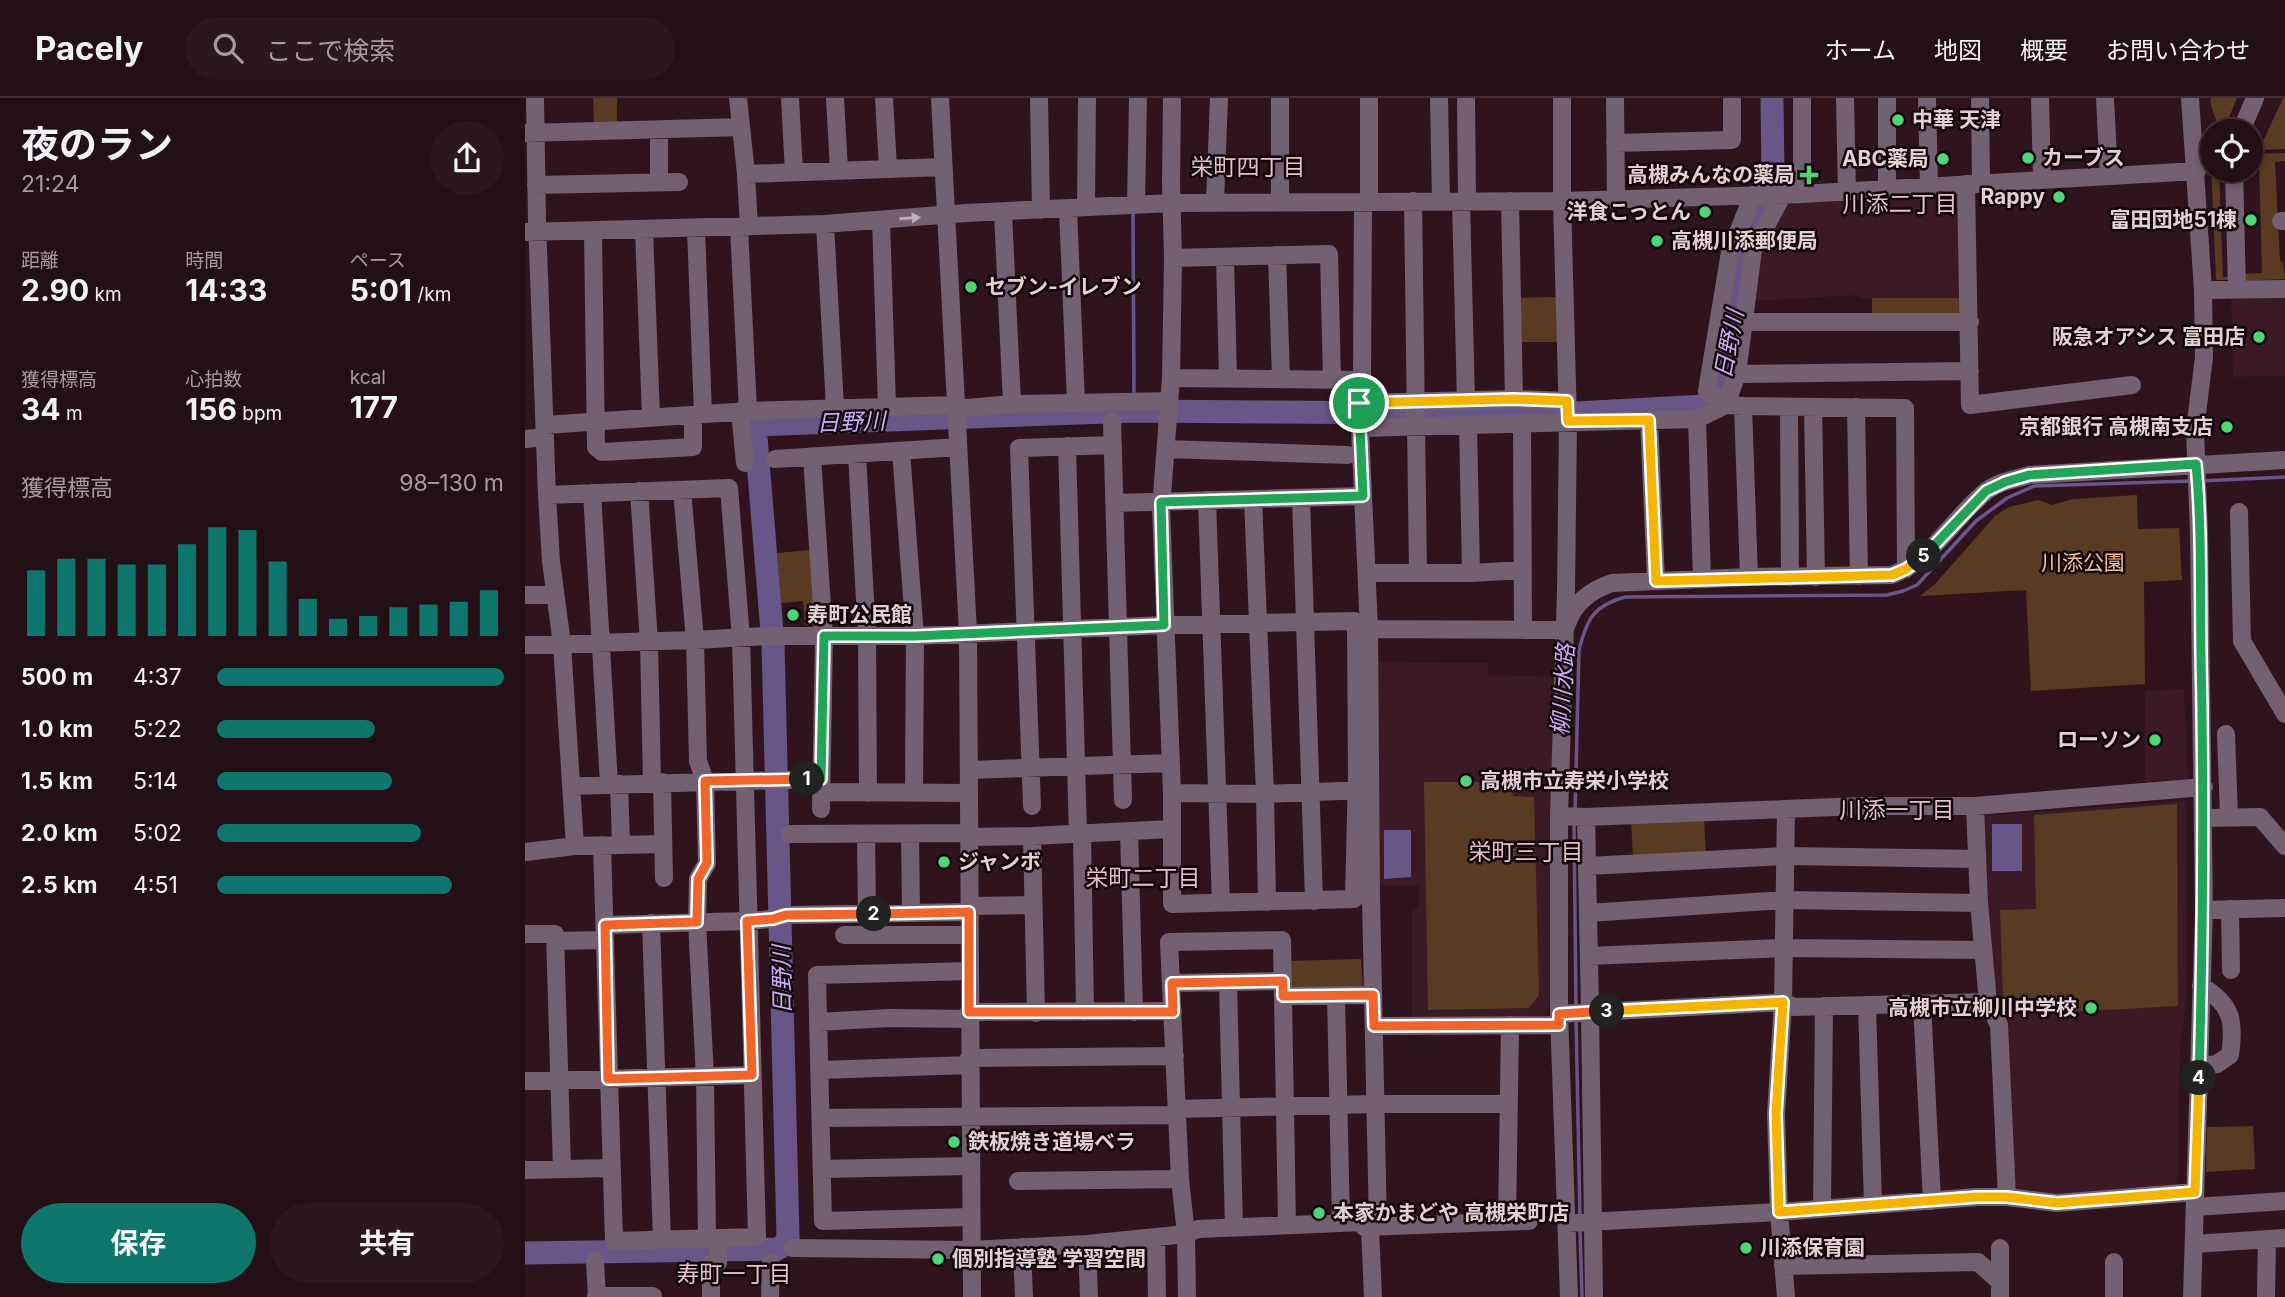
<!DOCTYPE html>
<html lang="ja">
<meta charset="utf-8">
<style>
:root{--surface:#230f16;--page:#2b181f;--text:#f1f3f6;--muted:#a39ca1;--line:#402f35;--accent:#0f766e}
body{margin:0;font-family:Inter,"Noto Sans JP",sans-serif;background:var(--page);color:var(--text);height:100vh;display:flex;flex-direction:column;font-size:26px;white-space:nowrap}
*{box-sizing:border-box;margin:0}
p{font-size:23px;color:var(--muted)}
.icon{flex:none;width:38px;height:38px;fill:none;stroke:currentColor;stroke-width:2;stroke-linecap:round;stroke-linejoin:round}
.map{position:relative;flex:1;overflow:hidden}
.side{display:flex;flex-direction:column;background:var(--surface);width:525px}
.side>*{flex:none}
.buttons{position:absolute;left:1675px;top:21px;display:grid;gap:14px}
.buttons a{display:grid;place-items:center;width:63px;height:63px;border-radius:50%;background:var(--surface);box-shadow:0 4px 10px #0003,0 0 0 2px var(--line);font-size:35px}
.pin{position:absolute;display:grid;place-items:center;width:60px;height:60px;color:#fff;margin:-30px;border:4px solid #fff;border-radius:50%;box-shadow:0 2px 7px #0007}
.km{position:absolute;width:35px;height:35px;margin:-18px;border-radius:50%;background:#222;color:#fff;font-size:19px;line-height:35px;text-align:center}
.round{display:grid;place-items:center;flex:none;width:74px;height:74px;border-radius:37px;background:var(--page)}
.head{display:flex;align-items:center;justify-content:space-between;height:119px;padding:0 21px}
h1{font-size:38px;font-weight:700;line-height:52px}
.figures{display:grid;grid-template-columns:repeat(3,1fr);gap:10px;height:119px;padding:7px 21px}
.figures div{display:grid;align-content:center}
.figures b{font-size:30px;font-weight:700}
.figures small{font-size:19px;font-weight:400}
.figures p{font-size:19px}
.chart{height:196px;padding:14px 21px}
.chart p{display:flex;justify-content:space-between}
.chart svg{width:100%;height:126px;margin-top:7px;stroke:var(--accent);stroke-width:6}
.cta{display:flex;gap:14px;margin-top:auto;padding:14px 21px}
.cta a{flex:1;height:80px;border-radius:42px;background:var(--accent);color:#fff;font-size:28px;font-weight:700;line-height:80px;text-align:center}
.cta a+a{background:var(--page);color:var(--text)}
ul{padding:0 21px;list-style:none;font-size:23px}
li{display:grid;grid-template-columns:112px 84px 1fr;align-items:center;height:52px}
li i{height:18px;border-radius:9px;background:var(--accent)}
header{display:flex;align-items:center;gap:42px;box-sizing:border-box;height:98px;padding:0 35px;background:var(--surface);border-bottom:2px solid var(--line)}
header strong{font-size:33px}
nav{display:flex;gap:38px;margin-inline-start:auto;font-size:24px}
.search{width:490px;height:63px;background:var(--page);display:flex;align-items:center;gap:18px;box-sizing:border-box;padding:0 24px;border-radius:38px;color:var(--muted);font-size:26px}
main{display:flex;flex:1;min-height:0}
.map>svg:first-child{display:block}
.built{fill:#3c1a25}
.green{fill:#583b22}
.water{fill:#685688}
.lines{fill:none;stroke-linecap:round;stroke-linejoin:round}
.stream{stroke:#685688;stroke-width:3.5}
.river{stroke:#685688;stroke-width:23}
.minor{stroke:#736071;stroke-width:18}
.oneway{fill:#c1aeb6}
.split-1-casing{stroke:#fff;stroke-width:14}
.split-2-casing{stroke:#fff;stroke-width:14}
.split-3-casing{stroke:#fff;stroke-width:14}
.split-4-casing{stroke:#fff;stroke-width:14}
.split-5-casing{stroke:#fff;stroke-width:14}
.split-6-casing{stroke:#fff;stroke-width:14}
.split-1{stroke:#22a559;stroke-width:9}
.split-2{stroke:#f0652b;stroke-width:9}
.split-3{stroke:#f0652b;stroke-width:9}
.split-4{stroke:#f5b400;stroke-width:9}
.split-5{stroke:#22a559;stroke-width:9}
.split-6{stroke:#f5b400;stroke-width:9}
.poi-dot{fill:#4ed675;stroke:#100508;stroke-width:2.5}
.labels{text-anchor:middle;stroke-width:5;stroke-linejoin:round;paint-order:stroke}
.poi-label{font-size:21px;font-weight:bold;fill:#e3cfd4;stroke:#100508;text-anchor:start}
.park-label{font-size:21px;fill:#f5bd90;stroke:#100508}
.neighbourhood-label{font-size:23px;fill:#e7bfca;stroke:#100508}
.water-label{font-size:23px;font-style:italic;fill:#c9aefb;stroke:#100508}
</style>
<header>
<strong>Pacely</strong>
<div class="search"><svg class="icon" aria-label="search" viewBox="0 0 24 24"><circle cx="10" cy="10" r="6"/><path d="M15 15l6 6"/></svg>ここで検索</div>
<nav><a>ホーム</a><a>地図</a><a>概要</a><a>お問い合わせ</a></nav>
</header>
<main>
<section class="side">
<div class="head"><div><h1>夜のラン</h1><p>21:24</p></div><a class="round"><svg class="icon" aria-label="share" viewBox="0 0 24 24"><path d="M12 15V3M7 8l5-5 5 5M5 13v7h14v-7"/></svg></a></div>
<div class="figures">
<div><p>距離</p><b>2.90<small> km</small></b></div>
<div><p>時間</p><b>14:33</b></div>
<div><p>ペース</p><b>5:01<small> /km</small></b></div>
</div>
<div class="figures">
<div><p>獲得標高</p><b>34<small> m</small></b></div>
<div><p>心拍数</p><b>156<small> bpm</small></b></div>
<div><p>kcal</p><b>177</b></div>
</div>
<div class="chart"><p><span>獲得標高</span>98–130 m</p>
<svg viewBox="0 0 160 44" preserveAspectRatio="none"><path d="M5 44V21M15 44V17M25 44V17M35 44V19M45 44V19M55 44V12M65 44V6M75 44V7M85 44V18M95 44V31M105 44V38M115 44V37M125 44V34M135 44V33M145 44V32M155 44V28"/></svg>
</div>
<ul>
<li><b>500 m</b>4:37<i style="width:100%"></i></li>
<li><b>1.0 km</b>5:22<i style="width:55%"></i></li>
<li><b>1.5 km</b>5:14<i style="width:61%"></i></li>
<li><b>2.0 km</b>5:02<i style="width:71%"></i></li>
<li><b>2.5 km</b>4:51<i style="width:82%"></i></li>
</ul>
<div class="cta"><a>保存</a><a>共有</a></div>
</section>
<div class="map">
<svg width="1760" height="1199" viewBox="0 0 1760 1199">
<rect width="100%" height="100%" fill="#2f141d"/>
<!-- built -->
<path class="built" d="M 1429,93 L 1435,97 L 1438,200 L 1335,200 L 1334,197 L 1226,203 L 1232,153 L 1261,101 Z
M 1760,200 L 1760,278 L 1708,279 L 1706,201 Z
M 852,564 L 963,565 L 964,577 L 1031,579 L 1026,903 L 1018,922 L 887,923 L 887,812 L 894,811 L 894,788 L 852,788 Z
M 1659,591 L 1663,681 L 1620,683 L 1620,593 Z
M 1661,703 L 1662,896 L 1655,949 L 1653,1076 L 1650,1091 L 1589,1095 L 1484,1096 L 1466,893 L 1456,718 Z"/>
<!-- green -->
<path class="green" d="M 68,0 L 92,0 L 92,25 L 69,26 Z
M 1685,0 L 1712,0 L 1700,29 L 1708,33 L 1695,33 L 1687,11 Z
M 1758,0 L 1760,0 L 1760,51 L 1734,52 Z
M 1760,55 L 1760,63 L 1750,64 L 1755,163 L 1758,164 L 1760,181 L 1717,183 L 1717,176 L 1737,175 L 1734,61 L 1729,61 L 1729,56 Z
M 1686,64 L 1687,72 L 1694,72 L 1698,179 L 1707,179 L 1707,182 L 1691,182 Z
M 1031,199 L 1033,244 L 990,244 L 990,200 Z
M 1347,200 L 1438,200 L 1435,219 L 1347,218 Z
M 1612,397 L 1613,431 L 1654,430 L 1657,482 L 1619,484 L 1620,586 L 1506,593 L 1501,492 L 1395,498 L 1410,486 L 1470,418 L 1484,409 L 1513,402 L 1527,407 L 1548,401 Z
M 285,452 L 293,529 L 288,533 L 288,526 L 280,527 L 278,503 L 256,505 L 252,455 Z
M 899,684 L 986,684 L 988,698 L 1009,699 L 1014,897 L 1004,910 L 903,912 Z
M 1652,706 L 1653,908 L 1509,916 L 1488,897 L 1478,900 L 1475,812 L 1511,811 L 1509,717 Z
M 1179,719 L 1181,756 L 1108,760 L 1106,722 Z
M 836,861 L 838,893 L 767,895 L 761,863 Z
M 1728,1028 L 1730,1071 L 1681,1074 L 1682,1029 Z"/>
<!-- water -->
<path class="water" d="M 1467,726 L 1497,726 L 1497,773 L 1467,773 Z
M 859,732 L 886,732 L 886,779 L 859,781 Z"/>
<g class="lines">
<!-- stream -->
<path class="stream" d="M 609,297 L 608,116 L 609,112
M 1676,383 L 1760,379
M 1050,714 L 1054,552 C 1062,521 1068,508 1100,499 L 1362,497 L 1378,493 L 1392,487 L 1451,423 L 1482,400 L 1509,388 L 1665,383
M 1049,725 L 1051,910
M 1051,921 L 1055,1120
M 1055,1131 L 1057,1199"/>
<!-- river -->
<path class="river" d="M 0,1155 L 253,1151 L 260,1146 L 263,1139 L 248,546 L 230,327 L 609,313 L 1034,316 L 1179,308 L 1192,299 L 1198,285 L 1220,153 L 1248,80 L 1247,0"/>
<!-- minor -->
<path class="minor" d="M 10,0 L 12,123 L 22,397 L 26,463 L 37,546 L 50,748
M 213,0 L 221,76 L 224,129
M 265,0 L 269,74
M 310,0 L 314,72
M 359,0 L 363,70
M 415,0 L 443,535 L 447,1199
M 514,0 L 516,112
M 647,0 L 646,84 L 648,160 L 646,280 L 636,410 L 647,695 L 647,806 L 829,801 L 832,676 L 831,531
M 755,0 L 755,104
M 844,0 L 844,104
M 914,0 L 916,103
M 941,0 L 942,103
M 1037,0 L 1037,103 L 1043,323 L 1041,494 L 1034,718 L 1034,916 L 1044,1199
M 1090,0 L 1091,101
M 1277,0 L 1277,96
M 1320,0 L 1322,94
M 1362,0 L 1362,92
M 1402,0 L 1404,88
M 1455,0 L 1456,85
M 1515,0 L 1517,81
M 1580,0 L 1584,78
M 1665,0 L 1678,192 L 1679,259 L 1670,332 L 1674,435 L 1679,812 L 1667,1199
M 134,31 L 134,84
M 1716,33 L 1730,0
M 0,35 L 216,29
M 1090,45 L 1207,42 L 1207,0
M 1709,72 L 1712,191
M 221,76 L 418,69
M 1441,86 L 1445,307 L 1607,287
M 11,87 L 154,84
M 888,103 L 893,475
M 936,103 L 941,303
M 985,103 L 989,301
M 690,105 L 694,0
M 611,107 L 613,0
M 561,109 L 562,0
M 543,110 L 551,305 L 644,303
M 478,115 L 487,306
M 356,122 L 362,308
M 1756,123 L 1760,123
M 300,126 L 310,309
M 214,130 L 223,313
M 171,131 L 178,316
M 119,132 L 126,319
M 0,134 L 300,126 L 441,115 L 647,105 L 1037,103 L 1277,96 L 1672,73
M 68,134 L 71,349 L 77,354 L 168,349 L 168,317
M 752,157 L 756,281
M 700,159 L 703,280
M 648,160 L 804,156 L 807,282
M 1678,192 L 1760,191
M 1219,224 L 1445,224
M 1212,276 L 1445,273
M 646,280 L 837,282
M 834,305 L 989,301 L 1042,303
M 1218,308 L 1380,310 L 1381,471
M 1264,309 L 1265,479
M 1288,309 L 1291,479
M 1331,309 L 1334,478
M 431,311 L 487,306 L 551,305
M 215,313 L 220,365
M 1172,321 L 1177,481
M 1124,322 L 1131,483
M 587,323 L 598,702
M 997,325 L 998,532
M 943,326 L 946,475
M 21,327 L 223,313 L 431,307
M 835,330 L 831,325 L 831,308 L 834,305 L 834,295 L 837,282 L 838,104
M 0,341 L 20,339
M 542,348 L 553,736
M 641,351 L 823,357
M 376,353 L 390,538 L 389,695
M 332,356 L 342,538 L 343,695
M 287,359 L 299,538 L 296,711
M 250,361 L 433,349
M 157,392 L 170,542 L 173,663 L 180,683 L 182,765 L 173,781 L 172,824 L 180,979 L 182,1141
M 114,393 L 124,544 L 127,685
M 67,395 L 84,686
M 22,397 L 204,390 L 216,540 L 232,1139 L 89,1143 L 77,747
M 776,400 L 789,803
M 728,401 L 740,696 L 742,804
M 682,402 L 696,805
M 590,405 L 838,398
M 1714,414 L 1717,543 L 1760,616
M 842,475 L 946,475 L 998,472
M 1224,479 L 1218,308 L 1201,307 L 1182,293 L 1205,154 L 1228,97
M 0,497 L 30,497
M 1042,526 C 1049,505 1066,492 1087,485 L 1224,479 L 1367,477 C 1407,461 1427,422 1459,395 C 1471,384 1490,381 1505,377 L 1760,362
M 0,547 L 170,542 L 241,538 L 390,538 L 639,527 L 830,523 L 831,531 L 1040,532
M 1701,636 L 1704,719
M 444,672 L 645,665
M 137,684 L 139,780
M 94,686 L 96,746
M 46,688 L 296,681
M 296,694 L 444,695
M 647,695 L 740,696 L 842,692
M 507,708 L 494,350 L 588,347
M 1450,708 L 1454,805 L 1463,904 L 1474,927 L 1482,1099
M 1261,711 L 1258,904 L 1251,1016 L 1254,1114 L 1261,1199
M 1034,718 L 1061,719 L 1337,708 L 1450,708 L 1679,689
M 1061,719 L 1065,913 L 1069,1199
M 1679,720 L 1735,719 L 1760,748
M 604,733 L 609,914
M 265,736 L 444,735
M 341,736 L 342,816
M 385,736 L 386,815
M 557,736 L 560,914
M 507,738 L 511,915
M 445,739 L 507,738 L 646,731
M 0,754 L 50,748 L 138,746
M 1062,768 L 1260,758 L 1452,761
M 444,808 L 508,807
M 1705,811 L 1706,872
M 1679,812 L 1760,810
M 1063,815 L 1259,802 L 1454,805
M 126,825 L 137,1142
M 80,827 L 222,823 L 248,821 L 261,817 L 444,814
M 0,836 L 30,836 L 37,1071
M 319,837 L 444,837
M 31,843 L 80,842
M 1064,858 L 1258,850 L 1458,852
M 445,873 L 292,877 L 298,1123 L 445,1119
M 647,885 L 758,883
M 703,885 L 709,1130
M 758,898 L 848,897
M 811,898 L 816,1125
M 1397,906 L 1407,1103
M 1342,907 L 1348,1107
M 444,914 L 648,913
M 1034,916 L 1258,904 L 1269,909 L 1463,904
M 293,924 L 364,920 L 444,921
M 849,928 L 1034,927
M 444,960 L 650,958
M 1674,969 L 1692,966 L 1705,957 C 1710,923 1707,906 1676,888
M 294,972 L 445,967
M 0,983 L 227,977
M 653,1011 L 851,1006 L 982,1006
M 296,1020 L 653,1017
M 297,1071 L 445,1068
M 0,1072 L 85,1070
M 493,1083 L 655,1081
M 1670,1109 L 1760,1103
M 1297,1111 L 1299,908
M 982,1124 L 985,927
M 1042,1125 L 1254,1114 L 1452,1099 L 1482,1099 L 1532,1105 L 1670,1094
M 853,1128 L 846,800 L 844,531 L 835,330 L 1172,321 L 1201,307 L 1212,276 L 1228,152 L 1258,96
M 845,1129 L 848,1199
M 631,1139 L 632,1199
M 562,1146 L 564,1199
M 1669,1146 L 1760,1140
M 497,1149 L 499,1199
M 267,1150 L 446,1152 L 562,1146 L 661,1136 L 673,1131 L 839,1124 L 839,1129 L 1004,1123
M 1475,1150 L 1475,1199
M 70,1163 L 72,1199
M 1258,1168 L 1453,1164 L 1475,1184
M 71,1198 L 128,1198
M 186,1199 L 186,1165 L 193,1165 L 193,1141
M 245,1199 L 246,1165
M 662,1199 L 661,1136 L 655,1081 L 644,844 L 757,842 L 762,1127
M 1589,1199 L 1589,1164
M 1741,1199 L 1742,1141"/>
</g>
<!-- one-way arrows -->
<defs><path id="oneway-solid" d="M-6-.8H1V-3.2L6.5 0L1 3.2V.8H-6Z" transform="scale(1.75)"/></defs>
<use class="oneway" href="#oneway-solid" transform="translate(385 120) rotate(-4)"/>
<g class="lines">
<!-- split-1 casing -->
<g class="split-1-casing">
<path id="split-1" d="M 282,681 L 296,681 L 299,538 L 390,538 L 639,527 L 636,404 L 838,398 L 835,330 L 831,324 L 831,308 L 834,305"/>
</g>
<!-- split-2 casing -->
<g class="split-2-casing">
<path id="split-2" d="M 282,681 L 180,683 L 182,765 L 173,781 L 172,824 L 80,827 L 83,981 L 227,977 L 222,823 L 248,821 L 261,817 L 349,816"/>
</g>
<!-- split-3 casing -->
<g class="split-3-casing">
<path id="split-3" d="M 349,816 L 444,814 L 444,914 L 648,914 L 647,885 L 758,883 L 758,898 L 848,897 L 849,928 L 1034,927 L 1034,916 L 1082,913"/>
</g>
<!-- split-4 casing -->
<g class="split-4-casing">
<path id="split-4" d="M 1082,913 L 1258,904 L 1251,1016 L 1254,1114 L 1452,1099 L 1482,1099 L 1532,1105 L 1670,1094 L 1674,980"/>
</g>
<!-- split-5 casing -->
<g class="split-5-casing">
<path id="split-5" d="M 1399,458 L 1461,393 L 1480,384 L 1504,377 L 1671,366 C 1677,429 1675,493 1676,556 C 1679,698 1678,839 1674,980"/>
</g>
<!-- split-6 casing -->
<g class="split-6-casing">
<path id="split-6" d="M 834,305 L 989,301 L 1042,303 L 1043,323 L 1124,322 L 1131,483 L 1367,477 L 1381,471 L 1399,458"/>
</g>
<!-- split-1 -->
<use href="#split-1" class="split-1"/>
<!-- split-2 -->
<use href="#split-2" class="split-2"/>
<!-- split-3 -->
<use href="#split-3" class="split-3"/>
<!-- split-4 -->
<use href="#split-4" class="split-4"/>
<!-- split-5 -->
<use href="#split-5" class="split-5"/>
<!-- split-6 -->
<use href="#split-6" class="split-6"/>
</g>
<!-- markers -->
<g class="poi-dot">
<circle cx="1373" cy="22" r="7"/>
<circle cx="1503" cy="60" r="7"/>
<circle cx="1418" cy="61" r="7"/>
<path d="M1280.5 66.5h7v7h7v7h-7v7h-7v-7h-7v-7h7z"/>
<circle cx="1534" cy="99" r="7"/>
<circle cx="1180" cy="114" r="7"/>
<circle cx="1726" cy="122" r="7"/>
<circle cx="1132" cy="143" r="7"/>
<circle cx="446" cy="189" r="7"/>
<circle cx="1734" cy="239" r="7"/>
<circle cx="1702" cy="329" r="7"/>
<circle cx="268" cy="517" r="7"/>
<circle cx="1630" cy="642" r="7"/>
<circle cx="941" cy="683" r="7"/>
<circle cx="419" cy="764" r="7"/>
<circle cx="1566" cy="910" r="7"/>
<circle cx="429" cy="1044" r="7"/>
<circle cx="794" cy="1115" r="7"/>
<circle cx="1221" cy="1150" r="7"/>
<circle cx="413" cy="1161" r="7"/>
</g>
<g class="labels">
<!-- poi labels -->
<g class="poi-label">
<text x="1387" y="29">中華 天津</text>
<text x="1517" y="67">カーブス</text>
<text x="1404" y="68" text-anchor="end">ABC薬局</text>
<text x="1270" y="84" text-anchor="end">高槻みんなの薬局</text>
<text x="1520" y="106" text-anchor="end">Rappy</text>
<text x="1166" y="121" text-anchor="end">洋食こっとん</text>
<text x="1712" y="129" text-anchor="end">富田団地51棟</text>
<text x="1146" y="150">高槻川添郵便局</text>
<text x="460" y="196">セブン-イレブン</text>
<text x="1720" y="246" text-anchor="end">阪急オアシス 富田店</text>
<text x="1688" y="336" text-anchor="end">京都銀行 高槻南支店</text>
<text x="282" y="524">寿町公民館</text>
<text x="1616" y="649" text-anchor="end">ローソン</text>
<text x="955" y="690">高槻市立寿栄小学校</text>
<text x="433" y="771">ジャンボ</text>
<text x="1552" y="917" text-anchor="end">高槻市立柳川中学校</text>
<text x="443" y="1051">鉄板焼き道場ベラ</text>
<text x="808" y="1122">本家かまどや 高槻栄町店</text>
<text x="1235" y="1157">川添保育園</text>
<text x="427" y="1168">個別指導塾 学習空間</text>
</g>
<!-- park labels -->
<g class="park-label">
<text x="1558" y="472">川添公園</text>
</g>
<!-- neighbourhood labels -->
<g class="neighbourhood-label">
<text x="723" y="77">栄町四丁目</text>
<text x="1375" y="114">川添二丁目</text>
<text x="1372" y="720">川添一丁目</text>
<text x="1001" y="762">栄町三丁目</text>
<text x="618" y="788">栄町二丁目</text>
<text x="209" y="1184">寿町一丁目</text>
</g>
<!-- water labels -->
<g class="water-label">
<text transform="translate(1204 246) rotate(-79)" y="8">日野川</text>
<text transform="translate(326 324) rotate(-2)" y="8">日野川</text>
<text transform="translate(1038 592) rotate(-86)" y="8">柳川水路</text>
<text transform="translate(257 882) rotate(-91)" y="8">日野川</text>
</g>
</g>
</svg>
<div class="buttons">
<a><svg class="icon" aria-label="locate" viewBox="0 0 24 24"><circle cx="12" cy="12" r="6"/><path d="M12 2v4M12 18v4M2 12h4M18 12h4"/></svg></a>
</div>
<div class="pin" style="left:834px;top:305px;background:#1e9e55"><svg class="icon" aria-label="arrive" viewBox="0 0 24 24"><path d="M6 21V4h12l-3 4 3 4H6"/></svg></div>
<b class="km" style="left:282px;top:681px">1</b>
<b class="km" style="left:349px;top:816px">2</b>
<b class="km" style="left:1082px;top:913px">3</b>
<b class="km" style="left:1674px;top:980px">4</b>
<b class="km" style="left:1399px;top:458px">5</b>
</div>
</main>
